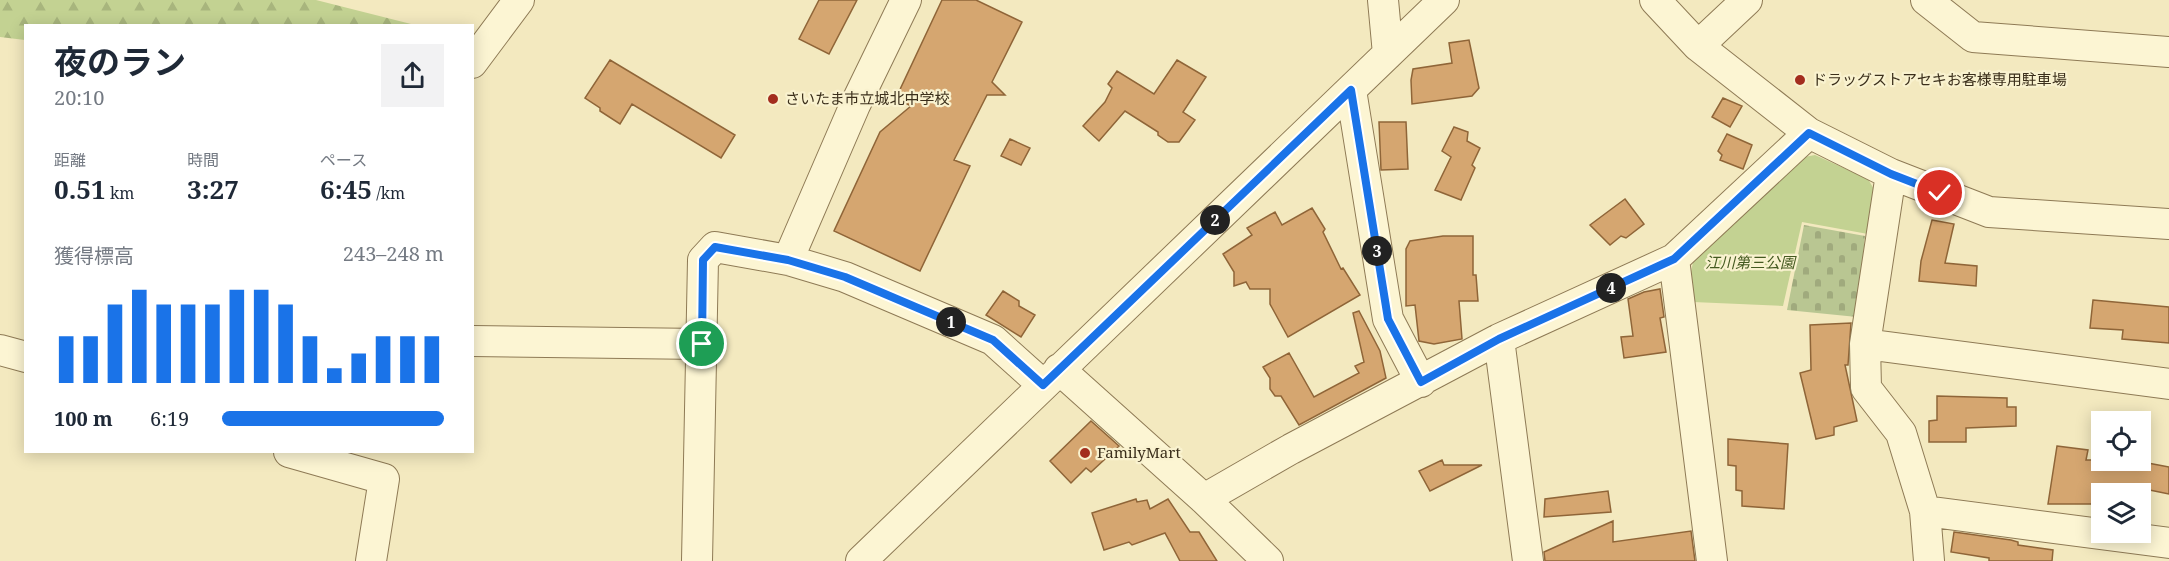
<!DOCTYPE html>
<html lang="ja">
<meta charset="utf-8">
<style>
:root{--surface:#fff;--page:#f2f2f3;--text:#1f2937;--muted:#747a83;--accent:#1a73e8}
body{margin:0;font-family:"Noto Serif","Noto Sans JP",serif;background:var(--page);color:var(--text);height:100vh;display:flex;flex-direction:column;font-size:22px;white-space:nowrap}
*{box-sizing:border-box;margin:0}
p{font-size:20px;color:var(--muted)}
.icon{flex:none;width:33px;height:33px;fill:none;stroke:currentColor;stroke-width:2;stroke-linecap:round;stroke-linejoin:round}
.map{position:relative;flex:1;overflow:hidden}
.panel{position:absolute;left:24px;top:24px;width:450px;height:429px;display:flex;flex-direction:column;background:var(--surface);border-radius:0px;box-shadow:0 3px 15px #0003}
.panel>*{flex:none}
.tools{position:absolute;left:2091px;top:411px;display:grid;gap:12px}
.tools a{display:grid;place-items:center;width:60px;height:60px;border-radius:0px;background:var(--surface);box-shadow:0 3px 15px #0003;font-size:30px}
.pin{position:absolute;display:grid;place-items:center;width:51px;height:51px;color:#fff;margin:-26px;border:3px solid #fff;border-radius:50%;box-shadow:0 2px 6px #0007}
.km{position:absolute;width:30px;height:30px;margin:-15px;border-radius:50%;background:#222;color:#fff;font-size:16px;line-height:30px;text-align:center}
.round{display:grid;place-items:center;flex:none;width:63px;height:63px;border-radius:0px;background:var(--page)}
.summary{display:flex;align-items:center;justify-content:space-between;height:102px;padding:0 30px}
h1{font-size:33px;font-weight:700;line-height:45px}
.metrics{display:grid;grid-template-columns:repeat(3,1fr);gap:9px;height:102px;padding:6px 30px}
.metrics div{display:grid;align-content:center}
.metrics b{font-size:26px;font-weight:700}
.metrics small{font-size:16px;font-weight:400}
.metrics p{font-size:16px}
.chart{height:168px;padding:12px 30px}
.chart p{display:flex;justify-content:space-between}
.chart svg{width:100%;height:108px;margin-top:6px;stroke:var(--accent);stroke-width:6}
ul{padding:0 30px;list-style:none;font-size:20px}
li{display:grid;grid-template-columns:96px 72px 1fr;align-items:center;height:45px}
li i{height:15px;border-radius:8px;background:var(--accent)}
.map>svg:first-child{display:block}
.forest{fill:url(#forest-firs)}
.cemetery{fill:url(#cemetery-stones)}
.green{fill:#c3d292}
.building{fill:#d5a670;stroke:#8f6538;stroke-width:1.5}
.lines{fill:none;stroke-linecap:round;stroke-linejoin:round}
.minor-casing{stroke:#8e7a55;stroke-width:32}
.minor{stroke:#fcf5d3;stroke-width:30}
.route-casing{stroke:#fff;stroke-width:12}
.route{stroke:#1a73e8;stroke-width:8}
.poi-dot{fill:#a32d1e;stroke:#f9f2cf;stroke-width:2}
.labels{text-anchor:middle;stroke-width:4.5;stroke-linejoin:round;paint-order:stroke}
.poi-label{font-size:15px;fill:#3b2f1b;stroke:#f9f2cf;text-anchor:start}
.park-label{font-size:15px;font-style:italic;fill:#445a20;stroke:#f9f2cf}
</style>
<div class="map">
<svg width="2169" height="561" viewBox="0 0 2169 561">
<defs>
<pattern id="forest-firs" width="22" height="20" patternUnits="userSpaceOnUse" patternTransform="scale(1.5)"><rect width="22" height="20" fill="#c3d292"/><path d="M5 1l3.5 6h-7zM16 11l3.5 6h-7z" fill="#a8b57d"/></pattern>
<pattern id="cemetery-stones" width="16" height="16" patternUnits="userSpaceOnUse" patternTransform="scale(1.5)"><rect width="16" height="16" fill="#b9c692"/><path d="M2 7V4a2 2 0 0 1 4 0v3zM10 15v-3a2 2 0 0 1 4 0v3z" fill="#a0aa7d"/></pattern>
</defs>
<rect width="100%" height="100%" fill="#f3e9bf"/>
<!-- forest -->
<path class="forest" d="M 0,0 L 316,0 L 415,25 L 26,26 L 25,40 L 0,37 Z"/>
<!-- cemetery -->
<path class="cemetery" d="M 1804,225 L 1865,236 L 1857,317 L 1787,310 Z"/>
<!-- green -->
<path class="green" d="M 1815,155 L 1868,179 L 1875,191 L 1868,234 L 1802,222 L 1783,306 L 1693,302 L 1690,277 L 1694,257 L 1799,158 Z"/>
<!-- building -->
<path class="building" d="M 819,0 L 857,0 L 829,54 L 799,39 Z
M 942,0 L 976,0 L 1022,22 L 992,82 L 1005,95 L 987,95 L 954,160 L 970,166 L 920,271 L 834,231 L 880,132 L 911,106 L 896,98 Z
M 1469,40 L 1479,88 L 1472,96 L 1412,104 L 1411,80 L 1413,69 L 1452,63 L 1449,43 Z
M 610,60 L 735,135 L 721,158 L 632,104 L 620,124 L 600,111 L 600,108 L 585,98 Z
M 1177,60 L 1206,77 L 1183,112 L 1195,120 L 1179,142 L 1168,142 L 1158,135 L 1158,132 L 1125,111 L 1099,141 L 1083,126 L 1105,102 L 1112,88 L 1108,84 L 1117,71 L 1154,94 Z
M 1723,98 L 1742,106 L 1730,127 L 1712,117 Z
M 1379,122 L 1406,122 L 1408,169 L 1381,170 Z
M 1454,127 L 1468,132 L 1467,141 L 1480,148 L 1472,165 L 1475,168 L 1461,200 L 1435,190 L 1451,157 L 1442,151 Z
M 1727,134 L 1752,145 L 1743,169 L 1720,160 L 1722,155 L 1718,151 Z
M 1010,139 L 1030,148 L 1021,165 L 1001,156 Z
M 1625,199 L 1644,224 L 1626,238 L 1621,236 L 1610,245 L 1590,225 Z
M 1312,208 L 1325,229 L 1323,232 L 1341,269 L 1343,268 L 1360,295 L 1288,337 L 1270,304 L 1270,289 L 1250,289 L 1246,282 L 1234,286 L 1234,272 L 1223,254 L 1252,235 L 1247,228 L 1275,212 L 1282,225 Z
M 1932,220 L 1954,224 L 1945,263 L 1977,266 L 1976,286 L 1919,281 L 1921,261 Z
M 1443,236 L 1473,236 L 1473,275 L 1476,275 L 1478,301 L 1459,301 L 1462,339 L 1434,344 L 1419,341 L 1415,305 L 1406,306 L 1406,249 L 1410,241 Z
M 1660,289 L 1664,317 L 1660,318 L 1666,352 L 1624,358 L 1621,337 L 1633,336 L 1628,299 L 1644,292 Z
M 1003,291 L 1019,301 L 1019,306 L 1035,315 L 1021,337 L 986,315 Z
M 2093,300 L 2169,307 L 2169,343 L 2122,339 L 2123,330 L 2090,328 Z
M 1359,311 L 1380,351 L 1386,378 L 1299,425 L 1281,396 L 1275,396 L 1270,389 L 1270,378 L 1263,367 L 1289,353 L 1314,397 L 1359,373 L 1355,366 L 1364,362 L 1353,313 Z
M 1851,323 L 1848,365 L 1845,365 L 1857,421 L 1834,427 L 1834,435 L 1816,439 L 1800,373 L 1811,370 L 1810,325 Z
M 1937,396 L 2007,398 L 2007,407 L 2016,407 L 2016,426 L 1966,428 L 1966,442 L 1929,442 L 1929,421 L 1937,420 Z
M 1091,421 L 1119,446 L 1091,472 L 1086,468 L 1071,483 L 1050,461 Z
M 1728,439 L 1788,444 L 1784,509 L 1742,506 L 1742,491 L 1736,490 L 1736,466 L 1728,465 Z
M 2057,446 L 2088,450 L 2086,460 L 2132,460 L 2169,467 L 2169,494 L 2125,485 L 2125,494 L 2102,494 L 2102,504 L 2048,504 Z
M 1442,460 L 1444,465 L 1482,465 L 1430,491 L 1419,471 Z
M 1608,491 L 1611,512 L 1544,517 L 1545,499 Z
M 1136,499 L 1137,502 L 1147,500 L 1150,509 L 1168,499 L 1190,532 L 1199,532 L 1217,561 L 1180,561 L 1165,533 L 1132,545 L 1129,542 L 1104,550 L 1092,513 Z
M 1613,521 L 1613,542 L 1691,531 L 1695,561 L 1545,561 L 1544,552 Z
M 1954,532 L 2011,540 L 2018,542 L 2018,545 L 2053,550 L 2052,561 L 1989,561 L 1989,558 L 1951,552 Z"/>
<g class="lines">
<!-- minor casing -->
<g class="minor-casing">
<path id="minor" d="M 1383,0 L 1388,54
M 1655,0 L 1698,46 L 1809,133 L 1891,174 L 1989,212 L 2169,224
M 1926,0 L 1973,37 L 2169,52
M 1698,46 L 1747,0
M 472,63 L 519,0
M 1351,90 L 1388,319 L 1421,382
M 1891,174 L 1865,344 L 1866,388 L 1901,433 L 1925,511 L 1929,561
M 1674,259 L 1712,561
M 788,260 L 855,105 L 906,0
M 1499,339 L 1528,561
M 472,341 L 702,344
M 1865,344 L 2169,384
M 0,350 L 26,357
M 1059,369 L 1204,499 L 1268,561
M 289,452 L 384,479 L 371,561
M 1204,499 L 1291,449 L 1499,339 L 1674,259 L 1809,133
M 1925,511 L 2169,543
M 697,561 L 703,260 L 715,247 L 788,260 L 845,277 L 993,340 L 1043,385
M 861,561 L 1444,0"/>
</g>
<!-- minor -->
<use href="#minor" class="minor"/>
</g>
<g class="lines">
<!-- route casing -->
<g class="route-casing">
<path id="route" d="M 702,344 L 703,260 L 715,247 L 788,260 L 845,277 L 993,340 L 1043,385 L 1351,90 L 1388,319 L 1421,382 L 1499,339 L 1674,259 L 1809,133 L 1891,174 L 1940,193"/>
</g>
<!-- route -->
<use href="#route" class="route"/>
</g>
<!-- markers -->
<g class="poi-dot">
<circle cx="1800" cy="80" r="6"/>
<circle cx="773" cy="99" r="6"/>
<circle cx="1085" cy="453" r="6"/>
</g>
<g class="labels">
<!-- poi labels -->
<g class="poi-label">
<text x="1812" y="85">ドラッグストアセキお客様専用駐車場</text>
<text x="785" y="104">さいたま市立城北中学校</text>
<text x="1097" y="458">FamilyMart</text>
</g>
<!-- park labels -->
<g class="park-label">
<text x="1750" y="268">江川第三公園</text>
</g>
</g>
</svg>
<div class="tools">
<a><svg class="icon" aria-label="locate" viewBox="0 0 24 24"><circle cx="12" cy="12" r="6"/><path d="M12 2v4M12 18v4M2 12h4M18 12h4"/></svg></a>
<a><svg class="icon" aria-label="layers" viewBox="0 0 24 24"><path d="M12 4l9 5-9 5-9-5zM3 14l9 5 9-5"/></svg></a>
</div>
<div class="pin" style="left:702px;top:344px;background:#1e9e55"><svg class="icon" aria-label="arrive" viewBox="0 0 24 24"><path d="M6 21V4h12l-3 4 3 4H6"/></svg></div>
<div class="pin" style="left:1940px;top:193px;background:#d93025"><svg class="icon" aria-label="check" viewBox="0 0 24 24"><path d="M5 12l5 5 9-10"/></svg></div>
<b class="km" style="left:951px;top:322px">1</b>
<b class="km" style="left:1215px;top:220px">2</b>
<b class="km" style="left:1377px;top:251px">3</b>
<b class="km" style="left:1611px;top:288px">4</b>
<section class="panel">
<div class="summary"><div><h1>夜のラン</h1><p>20:10</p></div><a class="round"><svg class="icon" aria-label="share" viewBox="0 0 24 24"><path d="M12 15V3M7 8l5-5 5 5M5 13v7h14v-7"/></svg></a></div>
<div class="metrics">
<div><p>距離</p><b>0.51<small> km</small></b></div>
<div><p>時間</p><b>3:27</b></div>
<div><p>ペース</p><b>6:45<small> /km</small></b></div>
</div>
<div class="chart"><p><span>獲得標高</span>243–248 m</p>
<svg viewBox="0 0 160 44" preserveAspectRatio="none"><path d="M5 44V25M15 44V25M25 44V12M35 44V6M45 44V12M55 44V12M65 44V12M75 44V6M85 44V6M95 44V12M105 44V25M115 44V38M125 44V32M135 44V25M145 44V25M155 44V25"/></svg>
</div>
<ul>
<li><b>100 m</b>6:19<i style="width:100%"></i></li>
</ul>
</section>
</div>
